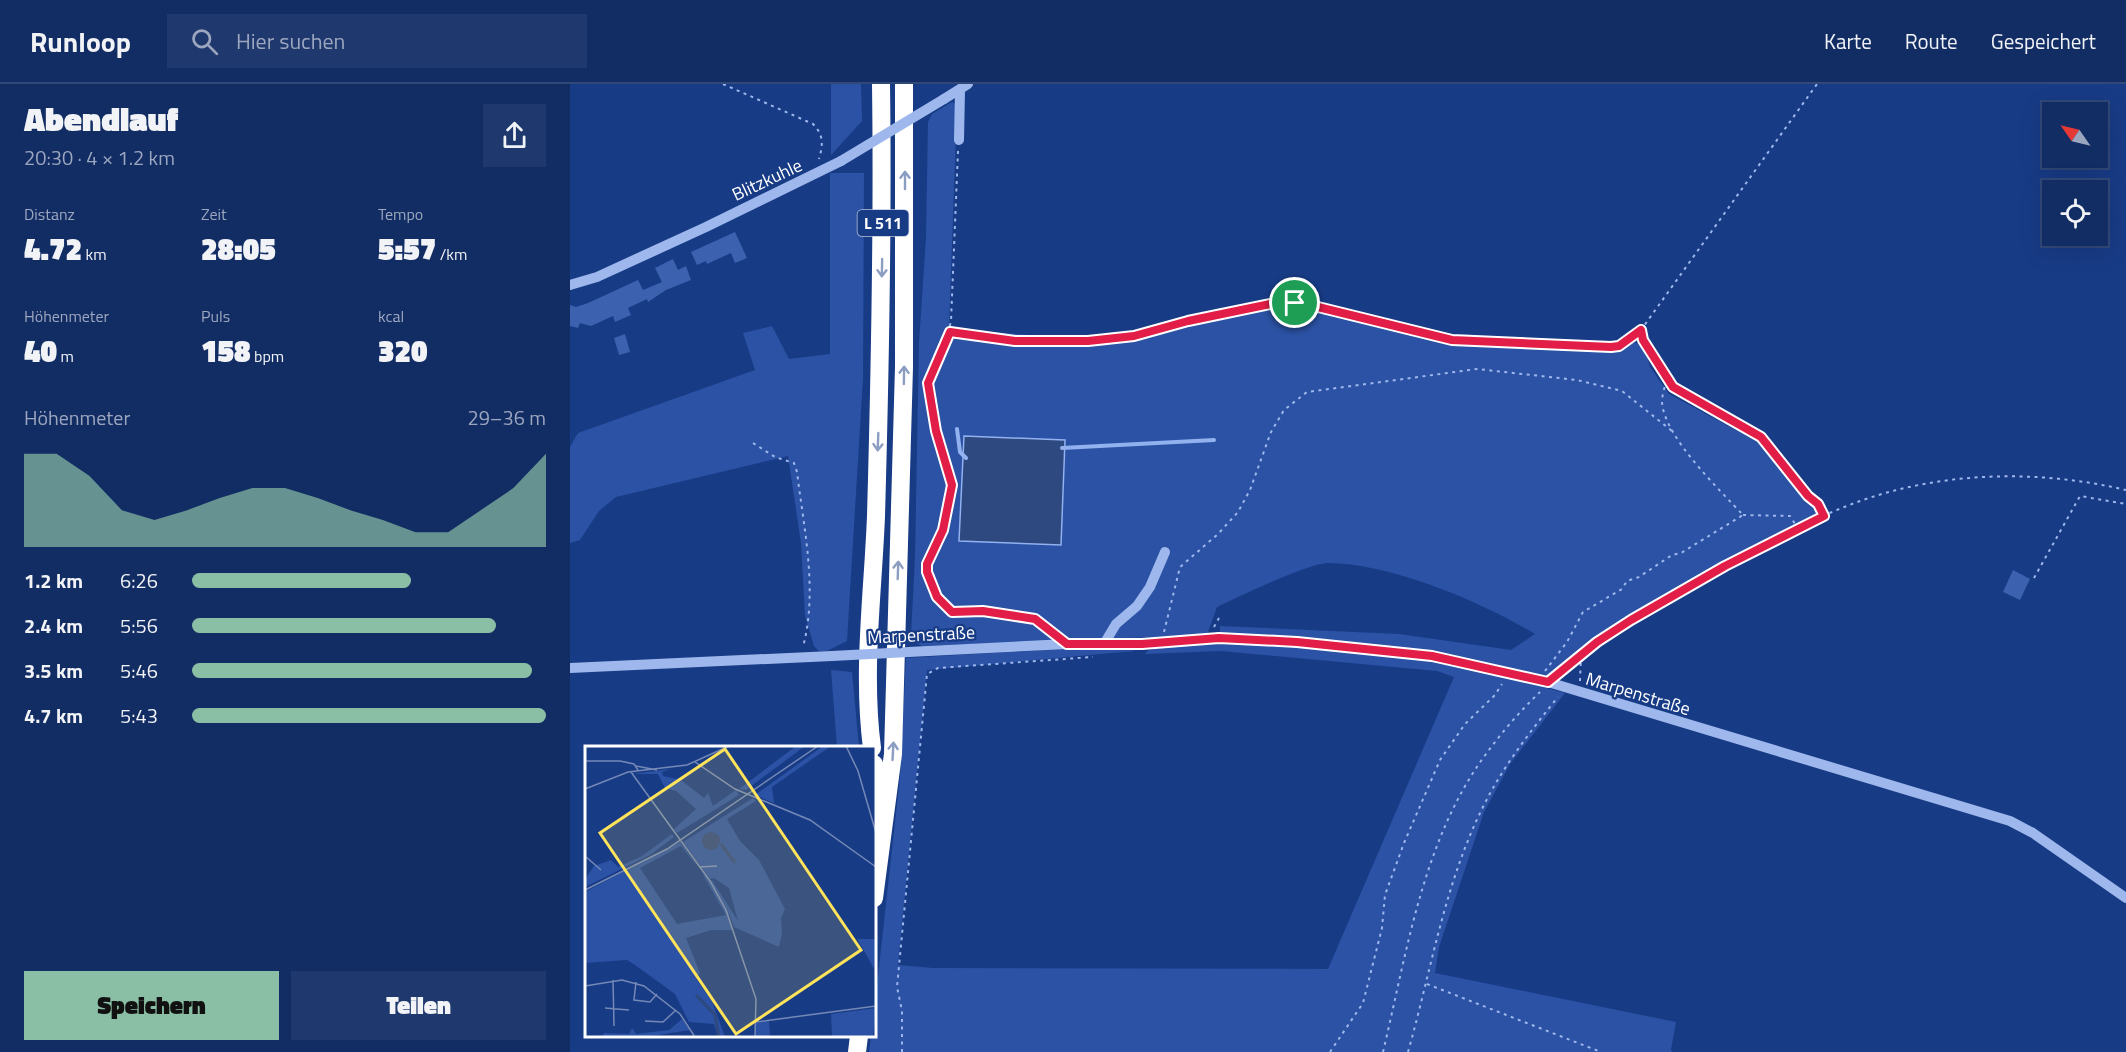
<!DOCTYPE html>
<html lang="de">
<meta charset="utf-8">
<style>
:root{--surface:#122c64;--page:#1f386d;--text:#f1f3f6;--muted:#9ca7bf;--line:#314878;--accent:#8abfa5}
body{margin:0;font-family:"Titillium Web",sans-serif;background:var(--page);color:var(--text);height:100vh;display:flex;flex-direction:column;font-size:22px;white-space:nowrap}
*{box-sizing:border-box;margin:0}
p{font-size:20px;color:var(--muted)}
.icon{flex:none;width:33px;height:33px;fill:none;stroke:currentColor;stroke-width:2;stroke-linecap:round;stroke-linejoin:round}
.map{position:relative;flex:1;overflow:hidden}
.sheet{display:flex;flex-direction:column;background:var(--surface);width:570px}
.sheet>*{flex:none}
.needle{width:39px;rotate:304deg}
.tools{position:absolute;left:1472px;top:18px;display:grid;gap:12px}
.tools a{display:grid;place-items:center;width:66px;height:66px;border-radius:0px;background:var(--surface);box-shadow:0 6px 24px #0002,0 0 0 2px var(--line);font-size:30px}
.pin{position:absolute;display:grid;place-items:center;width:51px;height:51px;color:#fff;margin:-26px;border:3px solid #fff;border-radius:50%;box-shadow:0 2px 6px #0007}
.round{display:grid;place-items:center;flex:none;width:63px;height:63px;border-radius:0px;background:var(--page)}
.summary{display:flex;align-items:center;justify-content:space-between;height:102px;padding:0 24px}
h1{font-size:33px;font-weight:800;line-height:45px}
.stats{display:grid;grid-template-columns:repeat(3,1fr);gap:9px;height:102px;padding:6px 24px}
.stats div{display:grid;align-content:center}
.stats b{font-size:30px;font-weight:800}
.stats small{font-size:16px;font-weight:400}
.stats p{font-size:16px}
.chart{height:168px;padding:12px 24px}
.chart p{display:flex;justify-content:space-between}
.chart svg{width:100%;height:108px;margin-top:6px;fill:var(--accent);opacity:.7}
.cta{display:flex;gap:12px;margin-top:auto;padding:12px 24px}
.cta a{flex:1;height:69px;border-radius:0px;background:var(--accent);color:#111;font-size:24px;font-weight:800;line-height:69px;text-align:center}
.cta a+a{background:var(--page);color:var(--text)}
ul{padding:0 24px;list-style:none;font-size:20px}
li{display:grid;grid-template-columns:96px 72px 1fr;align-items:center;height:45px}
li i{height:15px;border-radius:8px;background:var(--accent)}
header{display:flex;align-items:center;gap:36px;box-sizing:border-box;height:84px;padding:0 30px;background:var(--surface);border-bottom:2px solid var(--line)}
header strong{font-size:28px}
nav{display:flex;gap:33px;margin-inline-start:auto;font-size:21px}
.search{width:420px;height:54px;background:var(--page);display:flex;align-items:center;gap:15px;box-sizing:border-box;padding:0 21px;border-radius:0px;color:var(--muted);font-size:22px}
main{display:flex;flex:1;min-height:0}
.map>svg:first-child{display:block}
.green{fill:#2b52a4}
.water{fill:#2e4880;stroke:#91b1ef;stroke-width:1.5}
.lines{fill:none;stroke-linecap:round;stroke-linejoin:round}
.stream{stroke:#91b1ef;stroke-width:4}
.building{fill:#3c61ae}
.path{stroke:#9eb8ed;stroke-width:2;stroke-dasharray:3 4.5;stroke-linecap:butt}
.minor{stroke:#9eb8ed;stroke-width:10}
.highway{stroke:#fff;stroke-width:18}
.minor-bridge{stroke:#9eb8ed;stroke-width:10}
.oneway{stroke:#8c9dc2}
.route-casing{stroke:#fff;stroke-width:12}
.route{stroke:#e11d48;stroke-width:8}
.labels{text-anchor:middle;stroke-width:4.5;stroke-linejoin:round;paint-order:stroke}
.shield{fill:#183b86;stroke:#bac4db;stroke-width:1.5}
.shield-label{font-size:16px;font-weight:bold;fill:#fff}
.street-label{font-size:18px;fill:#fff;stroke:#183b86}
.inset-river{fill:none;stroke:#2e4880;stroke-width:3}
.inset-road{fill:none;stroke:#7489b6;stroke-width:1.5}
.view{fill:#ffe35a;fill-opacity:0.15;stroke:#ffe35a;stroke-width:3}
.inset-edge{fill:none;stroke:#fff;stroke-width:3}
</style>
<header>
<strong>Runloop</strong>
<div class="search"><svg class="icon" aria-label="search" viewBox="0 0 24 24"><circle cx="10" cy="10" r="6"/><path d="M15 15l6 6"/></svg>Hier suchen</div>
<nav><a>Karte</a><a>Route</a><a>Gespeichert</a></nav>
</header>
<main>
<section class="sheet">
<div class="summary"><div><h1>Abendlauf</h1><p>20:30 · 4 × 1.2 km</p></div><a class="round"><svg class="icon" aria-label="share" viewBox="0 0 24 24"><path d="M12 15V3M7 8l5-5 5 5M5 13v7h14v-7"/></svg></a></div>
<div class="stats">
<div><p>Distanz</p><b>4.72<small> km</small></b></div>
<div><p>Zeit</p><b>28:05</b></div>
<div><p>Tempo</p><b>5:57<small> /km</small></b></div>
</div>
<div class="stats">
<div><p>Höhenmeter</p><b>40<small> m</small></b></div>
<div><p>Puls</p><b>158<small> bpm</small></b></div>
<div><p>kcal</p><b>320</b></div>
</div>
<div class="chart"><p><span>Höhenmeter</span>29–36 m</p>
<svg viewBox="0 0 160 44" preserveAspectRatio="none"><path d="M0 44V6L10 6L20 15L30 29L40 33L50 29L60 24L70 20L80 20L90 24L100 29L110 33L120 38L130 38L140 29L150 20L160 6V44z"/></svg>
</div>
<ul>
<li><b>1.2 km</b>6:26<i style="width:62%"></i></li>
<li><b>2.4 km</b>5:56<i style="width:86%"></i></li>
<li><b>3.5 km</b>5:46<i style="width:96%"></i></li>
<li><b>4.7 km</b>5:43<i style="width:100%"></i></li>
</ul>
<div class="cta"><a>Speichern</a><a>Teilen</a></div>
</section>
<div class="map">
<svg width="1556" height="968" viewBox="0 0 1556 968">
<rect width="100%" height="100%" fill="#183b86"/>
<!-- green -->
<path class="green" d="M 261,0 L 291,0 L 292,37 L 261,71 Z
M 382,18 L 387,21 L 379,245 L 460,251 L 542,251 L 714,216 L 886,253 L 1068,259 L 1076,269 L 1080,283 L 1099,310 L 1188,358 L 1249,428 L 1070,526 L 1020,557 L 980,593 L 884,572 L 650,551 L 650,542 L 829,550 L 941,566 L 965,550 C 912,518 820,479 758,479 C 739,479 668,513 647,523 L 637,551 L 352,562 L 344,558 L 341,551 L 345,473 L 349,258 L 356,154 L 358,38 L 362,30 Z
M 260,89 L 294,89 L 293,294 L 277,557 L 257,567 L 249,567 L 244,562 L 235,532 L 231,459 L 218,372 L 46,413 L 29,427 L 10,456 L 0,459 L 0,363 L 8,349 L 185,286 L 173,249 L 202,242 L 219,275 L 260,270 Z
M 685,558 L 879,578 L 995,609 L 940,680 L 914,728 L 869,863 L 865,889 L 1106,938 L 1101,966 L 1103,968 L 299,968 L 301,952 L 304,952 L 305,919 L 330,693 L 336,574 L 493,565 L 561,565 L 564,567 L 357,586 L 328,881 L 363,884 L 758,885 L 884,593 L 867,587 L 651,567 L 575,570 L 577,567 L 605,560 Z
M 261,586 L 282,588 L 289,663 L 267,663 Z"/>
<!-- water -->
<path class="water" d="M 394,352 L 495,356 L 491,461 L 389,457 Z"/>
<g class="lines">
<!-- stream -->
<path class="stream" d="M 387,345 L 390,368 L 396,374
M 492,364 L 644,356"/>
</g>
<!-- building -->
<path class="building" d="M 165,148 L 177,174 L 165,179 L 161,169 L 137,180 L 136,177 L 127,181 L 121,168 Z
M 103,175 L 108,186 L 116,182 L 121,196 L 96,206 L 78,218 L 77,215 L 58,224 L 61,231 L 45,238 L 43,232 L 21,242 L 10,239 L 8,244 L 0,242 L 0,221 L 6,223 L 18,219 L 68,196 L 73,206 L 92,198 L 85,184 Z
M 55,250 L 60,268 L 49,271 L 44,254 Z
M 1443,486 L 1460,495 L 1450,516 L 1433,508 Z"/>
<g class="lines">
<!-- path -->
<path class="path" d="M 153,0 L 243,40 C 254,51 253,61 249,75
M 388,67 L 381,237 L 375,263 L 358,299 L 366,347 L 382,401 L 373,446 L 358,480 L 357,488 L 367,513 L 382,528 L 413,527 L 465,535 L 483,549
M 1071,246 L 1073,256 L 1103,303 L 1121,316 L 1191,353 L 1237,412 L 1248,420 L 1254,432
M 380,248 L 445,257 L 518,257 L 564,251 L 672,225 L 725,219 L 882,256 L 1049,263 L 1071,246 L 1247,0
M 183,359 L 205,373 L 224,379 L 227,388 C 234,446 248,506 233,563
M 1173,431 L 1220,432 L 1227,443
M 1464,494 L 1510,412 L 1556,420
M 644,543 L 649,534
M 594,548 L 610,483 L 648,450 L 668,428 L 680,406 L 701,348 L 714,326 L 737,308 L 907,285 L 1007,296 L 1052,307 L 1102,347
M 975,587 L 997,558 L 1013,528 L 1052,505 L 1057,497 L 1069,493 L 1102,471 L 1111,469 L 1173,431 C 1150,406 1094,353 1092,318 C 1092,311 1095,302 1097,295
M 989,589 C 1032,552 1080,526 1129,497 C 1183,467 1237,435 1296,415 C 1379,387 1471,386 1556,406
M 1010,597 L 1011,570
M 857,900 L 1031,968
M 332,968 L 332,927 L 327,903 L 357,590 L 368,584 L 523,573
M 760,968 L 793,919 L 812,844 L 815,811 L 834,759 L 870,676 L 895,640 L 925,611 L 932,600
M 813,968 C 837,868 853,755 916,670 C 932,648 950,627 970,608
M 838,968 C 861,887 874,803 911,727 C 931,685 959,649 988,613"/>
<!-- minor -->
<path class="minor" d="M 374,15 L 398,0
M 389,56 L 390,6
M 0,201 L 27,193 L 136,143 L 271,77
M 534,560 L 546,540 L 567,522 L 580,503 L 595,468
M 358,567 L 497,560 L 572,560 L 649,554 L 727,558 L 862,572 L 978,598 L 1440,737 L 1463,749 L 1556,814
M 0,584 L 262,572"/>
<!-- highway -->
<path class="highway" d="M 302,664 C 292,586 303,509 306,432 C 310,288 313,144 311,0
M 304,680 L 307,723
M 304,814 L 323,670 L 334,283 L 334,0
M 287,968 L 289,952"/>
<!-- minor-bridge -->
<path class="minor-bridge" d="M 271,77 L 374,15
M 262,572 L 358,567"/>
</g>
<!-- one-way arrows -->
<defs><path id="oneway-shaft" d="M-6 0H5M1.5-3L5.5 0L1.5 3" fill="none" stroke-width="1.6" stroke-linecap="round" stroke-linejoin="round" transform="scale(1.5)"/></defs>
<g class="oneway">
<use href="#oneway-shaft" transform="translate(335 96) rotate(-90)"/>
<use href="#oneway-shaft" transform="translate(312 184) rotate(91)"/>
<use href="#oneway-shaft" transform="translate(334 291) rotate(-89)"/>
<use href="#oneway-shaft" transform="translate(308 358) rotate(92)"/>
<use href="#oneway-shaft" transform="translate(328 486) rotate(-88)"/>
<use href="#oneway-shaft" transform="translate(323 667) rotate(-87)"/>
</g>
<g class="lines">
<!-- route casing -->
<g class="route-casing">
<path id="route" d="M 710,218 L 748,223 L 882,256 L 1041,263 L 1049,262 L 1071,246 L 1073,256 L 1103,303 L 1191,353 L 1238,412 L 1248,420 L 1254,432 L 1155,482 L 1061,536 L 1027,558 L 978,598 L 862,572 L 727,558 L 649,554 L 572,560 L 497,560 L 465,535 L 413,527 L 382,528 L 367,513 L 357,488 L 357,480 L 373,446 L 382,401 L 366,347 L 358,299 L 380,248 L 445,257 L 518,257 L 564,252 L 618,237 Z"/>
</g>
<!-- route -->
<use href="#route" class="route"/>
</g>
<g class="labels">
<!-- shield labels -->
<rect class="shield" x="287.5" y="126" width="51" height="26" rx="4.5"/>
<g class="shield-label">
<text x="313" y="145">L 511</text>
</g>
<!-- street labels -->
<g class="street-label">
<text transform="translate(197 96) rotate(-25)" y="6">Blitzkuhle</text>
<text transform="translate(351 551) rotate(-3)" y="6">Marpenstraße</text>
<text transform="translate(1068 610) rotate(17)" y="6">Marpenstraße</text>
</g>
</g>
<!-- overview -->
<g transform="translate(15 662)">
<rect width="291" height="291" fill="#183b86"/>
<path d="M 211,0 L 220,0 L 161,44 L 154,43 ZM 238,0 L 246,0 L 187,41 L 189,57 L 170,49 ZM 86,23 L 77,26 L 78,30 L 96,34 L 119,52 L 123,47 L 128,60 L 151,44 L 154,49 L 92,87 L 89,83 L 111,63 L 91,45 L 80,42 L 73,28 L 47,28 ZM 168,52 L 171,55 L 142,73 L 155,95 L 174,114 L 200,163 L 196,172 L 197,187 L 194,201 L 149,181 L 142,163 L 148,184 L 126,184 L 101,192 L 115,227 L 111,233 L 127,255 L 140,291 L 133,291 L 129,278 L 104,276 L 90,248 L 50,219 L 42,214 L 0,217 L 0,146 L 95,96 L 116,125 L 96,100 L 55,122 L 92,178 L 141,169 L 117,127 L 126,135 L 127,134 L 153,175 L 144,142 L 129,132 L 125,133 L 98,96 ZM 87,88 L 89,91 L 65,109 L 0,141 L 0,133 L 9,120 L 26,114 L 33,121 L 57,110 ZM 272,193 L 291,193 L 289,223 L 282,210 ZM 291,262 L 288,291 L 247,291 L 246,268 ZM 97,273 L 105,284 L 61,291 L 17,291 L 19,287 L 44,288 L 47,282 L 51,288 L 84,284 ZM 184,275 L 185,291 L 170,291 L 171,277 Z" fill="#2b52a4"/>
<path d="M117 95a9 9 0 1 1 18 0a9 9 0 1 1-18 0Z" fill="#2e4880"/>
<path class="inset-river" d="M 136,98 L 150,117M 111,249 L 130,269 L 134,291"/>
<path class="inset-road" d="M 261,0 L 273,25 L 291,87M 0,15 L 35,15 L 49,18 L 53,24M 110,16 L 150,43 L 225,74 L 291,121M 51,20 L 72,24M 46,26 L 125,135 L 141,164 L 171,253 L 170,291M 0,43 L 43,26 L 102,19 L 144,0M 0,110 L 16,124M 114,121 L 132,120M 0,144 L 82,103 L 233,0M 28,234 L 29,280M 51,236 L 49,254 L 65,256 L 72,248M 0,240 L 37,234 L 59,240 L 95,268 L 110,291M 20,262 L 44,264M 60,275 L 78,276 L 91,264M 171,276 L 291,260"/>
<path class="view" d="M 140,3 L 276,204 L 151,288 L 15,87 Z"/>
<rect width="291" height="291" class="inset-edge"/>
</g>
</svg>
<div class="tools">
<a><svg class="needle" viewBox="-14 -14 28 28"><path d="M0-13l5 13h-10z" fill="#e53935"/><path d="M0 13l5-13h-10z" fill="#9ca7bf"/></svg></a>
<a><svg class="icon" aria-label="locate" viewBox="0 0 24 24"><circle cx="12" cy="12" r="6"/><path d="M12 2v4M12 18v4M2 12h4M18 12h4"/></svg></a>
</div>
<div class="pin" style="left:725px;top:219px;background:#1e9e55"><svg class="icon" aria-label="arrive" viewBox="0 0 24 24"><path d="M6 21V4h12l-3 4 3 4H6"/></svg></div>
</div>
</main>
